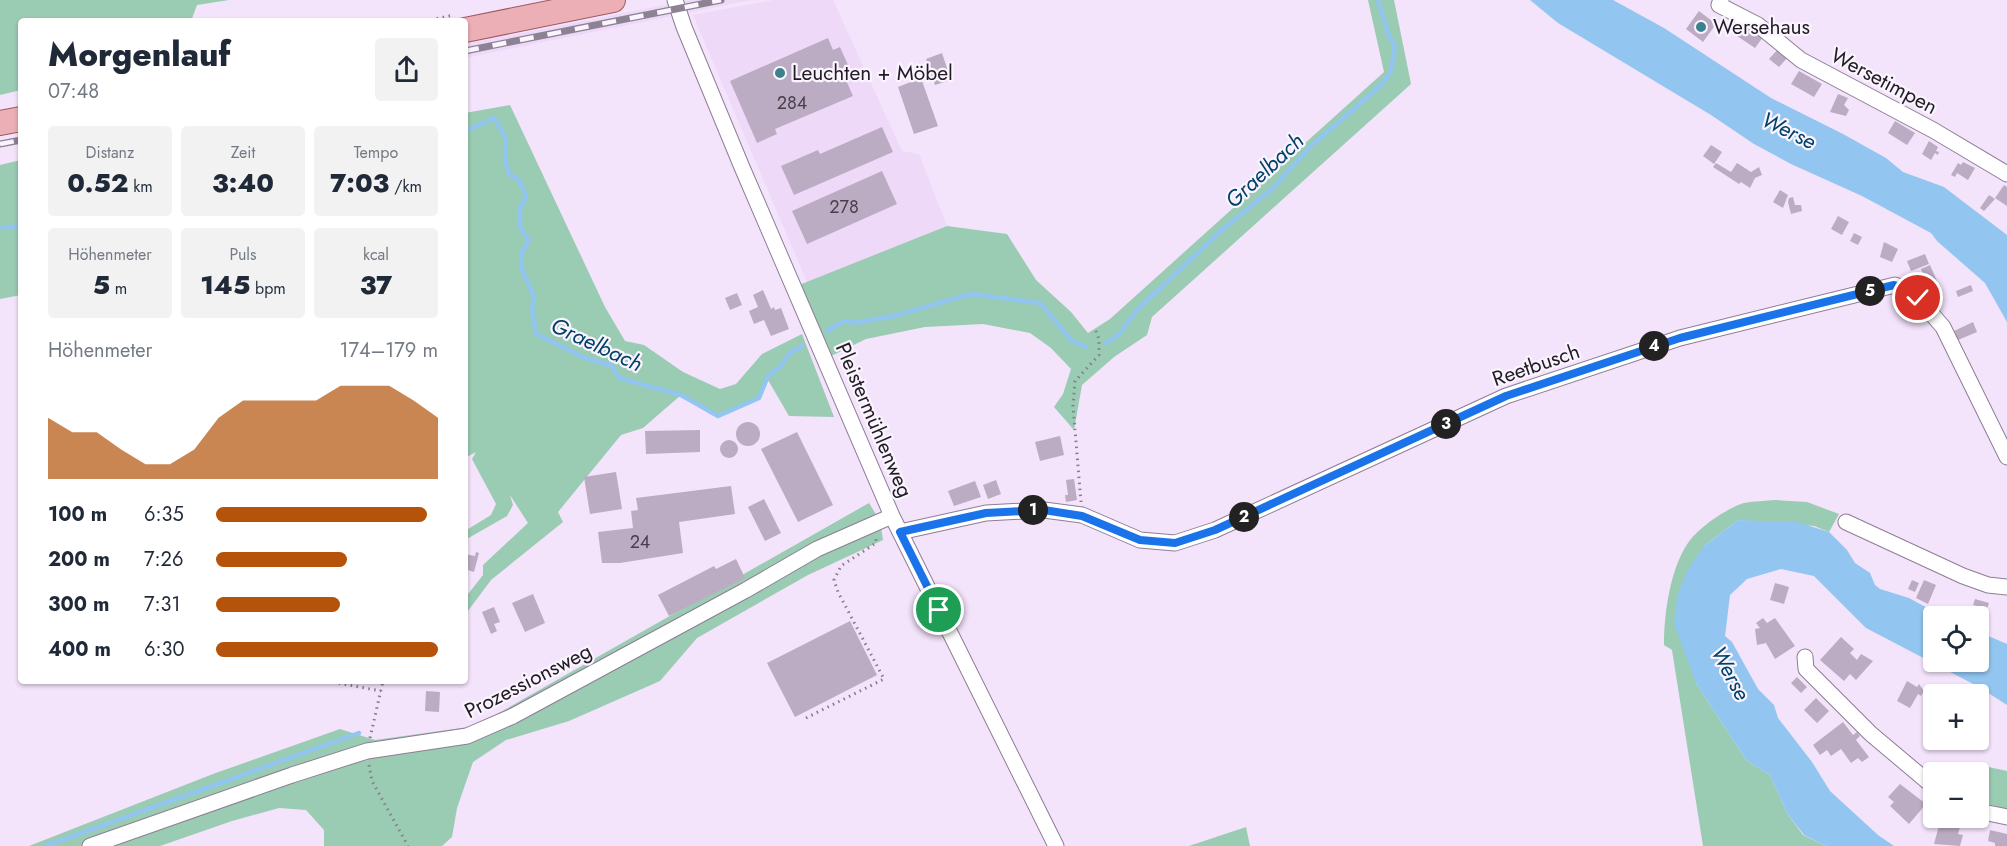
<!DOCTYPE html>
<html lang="de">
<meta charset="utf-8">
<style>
:root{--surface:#fff;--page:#f2f2f3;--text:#1f2937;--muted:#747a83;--accent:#b45309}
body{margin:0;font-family:Jost,sans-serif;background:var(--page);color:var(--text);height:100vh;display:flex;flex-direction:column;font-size:22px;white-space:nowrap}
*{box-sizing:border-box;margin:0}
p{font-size:20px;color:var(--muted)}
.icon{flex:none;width:33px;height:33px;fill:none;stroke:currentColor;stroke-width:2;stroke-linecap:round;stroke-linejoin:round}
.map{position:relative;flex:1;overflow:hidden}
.side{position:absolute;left:18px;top:18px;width:450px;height:666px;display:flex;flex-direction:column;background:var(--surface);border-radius:6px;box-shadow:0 2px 4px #0004}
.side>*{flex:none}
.controls{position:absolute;left:1923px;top:606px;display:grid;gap:12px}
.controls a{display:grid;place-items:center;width:66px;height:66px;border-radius:6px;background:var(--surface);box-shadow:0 2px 4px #0004;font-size:30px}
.pin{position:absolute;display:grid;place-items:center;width:51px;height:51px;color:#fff;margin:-26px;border:3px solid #fff;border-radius:50%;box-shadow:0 2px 6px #0007}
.km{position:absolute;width:30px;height:30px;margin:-15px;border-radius:50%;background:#222;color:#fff;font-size:16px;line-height:30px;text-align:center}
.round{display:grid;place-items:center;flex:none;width:63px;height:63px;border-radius:6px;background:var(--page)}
.headline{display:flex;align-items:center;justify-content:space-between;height:102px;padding:0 30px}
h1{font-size:33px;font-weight:800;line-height:45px}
.stats{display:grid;grid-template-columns:repeat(3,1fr);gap:9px;height:102px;padding:6px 30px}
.stats div{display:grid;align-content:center;border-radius:6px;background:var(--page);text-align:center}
.stats b{font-size:26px;font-weight:800}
.stats small{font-size:16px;font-weight:400}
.stats p{font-size:16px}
.chart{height:168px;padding:12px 30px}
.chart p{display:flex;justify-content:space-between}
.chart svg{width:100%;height:108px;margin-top:6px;fill:var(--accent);opacity:.7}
ul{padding:0 30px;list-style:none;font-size:20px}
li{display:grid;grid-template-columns:96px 72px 1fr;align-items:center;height:45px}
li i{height:15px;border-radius:8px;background:var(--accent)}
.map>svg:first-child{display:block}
.built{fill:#eed9f8}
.green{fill:#9acbb3}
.water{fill:#92c5f0}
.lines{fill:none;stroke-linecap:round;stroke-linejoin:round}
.stream{stroke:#92c5f0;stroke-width:4.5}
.building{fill:#bbacc3}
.street-casing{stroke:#8d7e94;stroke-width:17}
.primary-casing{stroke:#9d5962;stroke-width:26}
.path{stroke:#877c8c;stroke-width:3;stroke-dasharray:1.5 4.5;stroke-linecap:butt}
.street{stroke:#fff;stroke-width:15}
.primary{stroke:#ecafb5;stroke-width:24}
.rail-casing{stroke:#8d8293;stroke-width:7}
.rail{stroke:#faf4fe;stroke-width:4.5;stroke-dasharray:14;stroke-linecap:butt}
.route-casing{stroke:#fff;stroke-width:12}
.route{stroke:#1a73e8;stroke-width:8}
.poi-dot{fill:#3c818e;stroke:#faf4fe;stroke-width:2}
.labels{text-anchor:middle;stroke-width:4.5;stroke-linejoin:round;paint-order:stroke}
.number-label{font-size:18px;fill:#483f4c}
.poi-label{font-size:21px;fill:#211b24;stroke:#faf4fe;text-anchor:start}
.street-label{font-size:21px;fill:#211b24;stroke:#faf4fe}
.water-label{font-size:22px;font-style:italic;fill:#014169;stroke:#faf4fe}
</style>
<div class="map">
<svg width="2007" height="846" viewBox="0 0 2007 846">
<rect width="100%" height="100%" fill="#f3e3fb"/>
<!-- built -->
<path class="built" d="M 691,0 L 751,0 L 465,58 L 465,44 Z
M 774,0 L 833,0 L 902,151 L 919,154 L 947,226 L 807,282 L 693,15 Z"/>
<!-- green -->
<path class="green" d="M 0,0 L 229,0 L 197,5 L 191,21 L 21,21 L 21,90 L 0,95 Z
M 1368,0 L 1394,0 L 1411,84 L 1152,317 L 1147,335 L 1114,357 L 1082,385 L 1074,430 L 1054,407 L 1063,394 L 1071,369 L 1051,348 L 1030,333 L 983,324 L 925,327 L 866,339 L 825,359 L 794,287 L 947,226 L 1007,234 L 1036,280 L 1071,312 L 1088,333 L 1110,319 L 1384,72 Z
M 510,105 L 605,307 L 625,341 L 644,345 L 683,372 L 720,389 L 736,384 L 762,354 L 802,334 L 834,417 L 789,416 L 768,380 L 759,398 L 718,416 L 681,395 L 643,428 L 621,435 L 558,512 L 563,522 L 491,580 L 465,615 L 465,598 L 483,575 L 483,565 L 528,523 L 510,495 L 513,505 L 507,516 L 465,540 L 465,531 L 491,515 L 496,504 L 472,459 L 476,452 L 465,458 L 465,113 Z
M 21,160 L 21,295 L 0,299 L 0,165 Z
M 1776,500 L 1807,502 L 1839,514 L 1829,532 L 1814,526 L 1738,520 L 1704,546 L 1696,683 L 1746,760 L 1770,775 L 1787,813 L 1803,835 L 1826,846 L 1703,846 L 1672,650 L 1664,645 C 1664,614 1670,569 1688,543 C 1698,528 1727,508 1744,503 C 1754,501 1766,501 1776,500 Z
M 869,503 L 880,521 L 883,540 L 808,575 L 697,638 L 660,681 L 569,721 L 506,740 L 473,762 L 457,808 L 452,837 L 442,846 L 324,846 L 324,830 L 306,810 L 279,808 L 232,821 L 160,846 L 29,846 L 213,774 L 340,729 L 375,740 L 476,726 Z
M 1979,765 L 2007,771 L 2007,809 L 1979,802 Z
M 1246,827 L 1250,846 L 1189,846 Z"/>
<!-- water -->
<path class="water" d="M 1530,0 L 1613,0 L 1664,28 L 1771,98 L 1843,134 L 1886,158 L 1903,172 L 1944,187 L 2007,235 L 2007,322 L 1985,283 L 1937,241 L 1931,233 L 1862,196 L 1791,164 L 1754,144 L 1711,115 L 1558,23 Z
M 1738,520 L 1797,522 L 1829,532 L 1847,550 L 1855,563 L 1870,573 L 1875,585 L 1880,589 L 1909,598 L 1942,616 L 1934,616 L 1934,662 L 1978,662 L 1979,632 L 2007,644 L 2007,705 L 1979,687 L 1866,628 L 1814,576 L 1781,569 L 1747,579 L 1730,595 L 1725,636 L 1732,642 L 1758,689 L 1774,705 L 1778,718 L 1812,762 L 1830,791 L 1878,835 L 1894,846 L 1826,846 L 1804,835 L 1787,813 L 1770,775 L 1746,760 L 1696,683 L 1674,624 L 1677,597 L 1687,571 L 1704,546 Z"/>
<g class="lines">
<!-- stream -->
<path class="stream" d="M 465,131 L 494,118 L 505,136 L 506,165 L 509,174 L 520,181 L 526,198 L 520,208 L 520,228 L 529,240 L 522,252 L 521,267 L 534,297 L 532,310 L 536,334 L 585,358 L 612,366 L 619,378 L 681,395 L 718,416 L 759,398 L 768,376 L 780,367 L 790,353 L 802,346
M 0,228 L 21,226
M 827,331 L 844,321 L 854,323 L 894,316 L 971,294 L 1040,303 L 1072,341 L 1086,347
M 1106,343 L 1119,334 L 1137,310 L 1224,228 L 1273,188 L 1311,146 L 1379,87 L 1391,72 L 1395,45 L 1389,36 L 1378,0
M 45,846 L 359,733"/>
</g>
<!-- building -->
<path class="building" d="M 1699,11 L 1716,24 L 1703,42 L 1686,29 Z
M 1742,22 L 1763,37 L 1755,48 L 1734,34 Z
M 828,38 L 833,50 L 840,47 L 848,65 L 843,68 L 842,71 L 853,96 L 775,129 L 777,134 L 757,143 L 730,81 Z
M 1778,49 L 1787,58 L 1779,67 L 1769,59 Z
M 942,53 L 951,80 L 935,85 L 926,59 Z
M 1799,71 L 1822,84 L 1814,97 L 1791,84 Z
M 921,78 L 938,126 L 914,134 L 898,87 Z
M 1838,94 L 1848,98 L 1844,105 L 1849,110 L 1846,116 L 1830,112 Z
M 1895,121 L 1915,133 L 1907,145 L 1888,133 Z
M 882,127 L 893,152 L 794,195 L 781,166 L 818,150 L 820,154 Z
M 1929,141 L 1938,147 L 1936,151 L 1939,152 L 1938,155 L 1935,153 L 1931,160 L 1922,154 Z
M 1711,145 L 1722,152 L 1714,164 L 1703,156 Z
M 1963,162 L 1975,168 L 1968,180 L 1957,173 L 1955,177 L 1951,175 L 1958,163 L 1961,165 Z
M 1716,163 L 1731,172 L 1737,163 L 1751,172 L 1759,167 L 1762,175 L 1755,178 L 1750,188 L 1741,182 L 1739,184 L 1713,167 Z
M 882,171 L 897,204 L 807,244 L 792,211 Z
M 2004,185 L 2007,187 L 2007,206 L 1995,198 Z
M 1780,190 L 1788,195 L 1783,208 L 1773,202 Z
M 1989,195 L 1995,199 L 1984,211 L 1980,208 Z
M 1793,197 L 1795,205 L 1801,205 L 1802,211 L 1791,214 L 1788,202 L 1789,198 Z
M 1838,216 L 1849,222 L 1842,235 L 1831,229 Z
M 1854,233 L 1862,237 L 1858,245 L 1850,241 Z
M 1884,242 L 1898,249 L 1892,262 L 1880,257 Z
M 1925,254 L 1929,264 L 1911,271 L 1907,261 Z
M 1930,265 L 1937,281 L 1927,285 L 1921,269 Z
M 1971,285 L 1973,291 L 1958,297 L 1956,291 Z
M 763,290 L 771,309 L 774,307 L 775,310 L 781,308 L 789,329 L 771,336 L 764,320 L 754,324 L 749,311 L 758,307 L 753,295 Z
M 737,293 L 742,305 L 730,310 L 725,298 Z
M 1973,322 L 1977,332 L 1958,340 L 1954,331 Z
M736 434a12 12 0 1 1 24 0a12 12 0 1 1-24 0Z
M 700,430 L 700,452 L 646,454 L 645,431 Z
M 797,432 L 833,505 L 798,522 L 761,449 Z
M 1060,436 L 1064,455 L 1040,461 L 1035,442 Z
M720 449a9 9 0 1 1 18 0a9 9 0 1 1-18 0Z
M 616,472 L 622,509 L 590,514 L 584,477 Z
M 1074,479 L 1077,500 L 1066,502 L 1065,495 L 1068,495 L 1066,480 Z
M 996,480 L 1001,494 L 988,499 L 983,485 Z
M 975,481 L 981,497 L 954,506 L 948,491 Z
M 731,486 L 735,514 L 679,522 L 683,553 L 620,563 L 602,563 L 598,532 L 633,528 L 631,511 L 638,510 L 636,498 Z
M 764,499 L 781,533 L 765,541 L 748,507 Z
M 476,552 L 479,553 L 474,572 L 465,569 L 465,554 L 475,556 Z
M 736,559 L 745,578 L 669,616 L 658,595 L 714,566 L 716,569 Z
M 1912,580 L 1919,583 L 1915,592 L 1908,589 Z
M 1924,580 L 1936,585 L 1928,604 L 1916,598 Z
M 1775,583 L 1789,587 L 1784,604 L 1770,600 Z
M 533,594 L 545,623 L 525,632 L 512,603 Z
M 1975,599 L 1989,603 L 1985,614 L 1975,611 L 1977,606 L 1973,605 Z
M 494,607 L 500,622 L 494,624 L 497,631 L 491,634 L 482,612 Z
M 1763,618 L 1767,623 L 1775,618 L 1795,646 L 1775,659 L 1766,643 L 1757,645 L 1755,629 L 1760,628 L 1756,623 Z
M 850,621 L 877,675 L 795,717 L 767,663 Z
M 1841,637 L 1854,649 L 1850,653 L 1857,660 L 1861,654 L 1873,661 L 1856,680 L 1850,674 L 1844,681 L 1820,660 Z
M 1797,677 L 1807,687 L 1801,693 L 1791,683 Z
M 1907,681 L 1917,687 L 1919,684 L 1924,691 L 1921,696 L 1918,694 L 1910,708 L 1897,701 Z
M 426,691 L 440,692 L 439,712 L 425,711 Z
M 1816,698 L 1829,711 L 1817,723 L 1804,710 Z
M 1843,722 L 1853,735 L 1857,732 L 1860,736 L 1856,740 L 1869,757 L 1862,762 L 1858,758 L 1851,763 L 1841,749 L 1831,756 L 1827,750 L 1820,755 L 1813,745 Z
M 1900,784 L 1926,804 L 1909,824 L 1890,806 L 1894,802 L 1888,797 Z
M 1941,818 L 1961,823 L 1958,834 L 1963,835 L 1960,846 L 1934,844 Z
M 1990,830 L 2007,834 L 2007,846 L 1995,846 L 1995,843 L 1988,841 Z"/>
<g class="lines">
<!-- street casing -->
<g class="street-casing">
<path id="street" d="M 675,0 L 684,27 L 741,165 L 892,516 L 1056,846
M 1721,0 L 1719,5 L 1758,25 L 1801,60 L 1933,130 L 2007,174
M 1846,522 L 1963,576 L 1988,585 L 2007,587
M 900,532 L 986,513 L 1044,510 L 1082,515 L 1140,540 L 1175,543 L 1215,530 L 1506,396 L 1680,338 L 1895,285 L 1909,290 L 1918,298 L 1943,327 L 2007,457
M 1805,657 L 1806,669 L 1871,734 L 1934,787
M 1978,811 L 2007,817
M 90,846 L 292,775 L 367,751 L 467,736 L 513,716 L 746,590 L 817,549 L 892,516"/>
</g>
<!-- primary casing -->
<g class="primary-casing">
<path id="primary" d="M 465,30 L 613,0
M 0,123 L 21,119"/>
</g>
<!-- path -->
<path class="path" d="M 425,21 L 454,15
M 1081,502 L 1073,406 L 1075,381 L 1099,355 L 1099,339 L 1095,329
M 327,681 L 381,691
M 806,718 L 884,679 L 838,592 L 834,580 L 841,566 L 876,543 L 876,539
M 370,738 L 383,681
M 369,765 L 372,781 L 408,846"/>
<!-- street -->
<use href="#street" class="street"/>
<!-- primary -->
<use href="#primary" class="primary"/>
<!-- rail casing -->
<g class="rail-casing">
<path id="rail" d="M 465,51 L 721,0
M 0,144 L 21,140"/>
</g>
<!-- rail -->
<use href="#rail" class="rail"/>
</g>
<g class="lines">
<!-- route casing -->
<g class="route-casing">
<path id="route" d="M 939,610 L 900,532 L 986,513 L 1044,510 L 1082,516 L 1140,540 L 1175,543 L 1215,530 L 1506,396 L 1680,338 L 1894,285 L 1909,290 L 1918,298"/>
</g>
<!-- route -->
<use href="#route" class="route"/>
</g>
<!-- markers -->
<g class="poi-dot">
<circle cx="1701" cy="27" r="6"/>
<circle cx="780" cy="73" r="6"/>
</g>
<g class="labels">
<!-- number labels -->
<g class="number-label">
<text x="792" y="109">284</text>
<text x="844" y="213">278</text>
<text x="640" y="548">24</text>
</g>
<!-- poi labels -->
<g class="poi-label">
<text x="1713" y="34">Wersehaus</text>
<text x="792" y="80">Leuchten + Möbel</text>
</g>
<!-- street labels -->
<g class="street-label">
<text transform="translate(1884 81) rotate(28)" y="7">Wersetimpen</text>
<text transform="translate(1536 365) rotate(-19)" y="7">Reetbusch</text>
<text transform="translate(874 420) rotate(67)" y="7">Pleistermühlenweg</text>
<text transform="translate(528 681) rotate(-27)" y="7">Prozessionsweg</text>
</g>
<!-- water labels -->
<g class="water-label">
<text transform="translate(1789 130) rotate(26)" y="8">Werse</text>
<text transform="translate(1264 170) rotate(-43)" y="8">Graelbach</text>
<text transform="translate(597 344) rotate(25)" y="8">Graelbach</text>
<text transform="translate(1731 673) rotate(62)" y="8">Werse</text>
</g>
</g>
</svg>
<div class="controls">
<a><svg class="icon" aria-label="locate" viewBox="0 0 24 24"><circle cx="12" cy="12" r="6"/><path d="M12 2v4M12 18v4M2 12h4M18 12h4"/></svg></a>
<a>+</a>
<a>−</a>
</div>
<div class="pin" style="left:939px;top:610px;background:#1e9e55"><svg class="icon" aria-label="arrive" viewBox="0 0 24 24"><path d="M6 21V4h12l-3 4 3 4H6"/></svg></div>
<div class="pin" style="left:1918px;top:298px;background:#d93025"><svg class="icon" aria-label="check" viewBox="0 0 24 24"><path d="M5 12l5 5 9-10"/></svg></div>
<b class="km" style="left:1033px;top:510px">1</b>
<b class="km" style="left:1244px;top:517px">2</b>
<b class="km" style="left:1446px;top:424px">3</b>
<b class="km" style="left:1654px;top:346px">4</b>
<b class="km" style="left:1870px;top:291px">5</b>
<section class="side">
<div class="headline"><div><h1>Morgenlauf</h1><p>07:48</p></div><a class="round"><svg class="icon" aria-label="share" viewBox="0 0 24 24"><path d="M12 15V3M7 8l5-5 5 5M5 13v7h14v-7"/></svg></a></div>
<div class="stats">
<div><p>Distanz</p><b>0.52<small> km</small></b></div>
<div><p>Zeit</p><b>3:40</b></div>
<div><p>Tempo</p><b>7:03<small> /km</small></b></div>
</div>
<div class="stats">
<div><p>Höhenmeter</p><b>5<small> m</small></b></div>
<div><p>Puls</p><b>145<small> bpm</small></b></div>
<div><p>kcal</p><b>37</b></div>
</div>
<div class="chart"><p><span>Höhenmeter</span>174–179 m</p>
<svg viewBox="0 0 160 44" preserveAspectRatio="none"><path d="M0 44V19L10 25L20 25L30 32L40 38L50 38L60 32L70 19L80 12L90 12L100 12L110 12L120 6L130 6L140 6L150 12L160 19V44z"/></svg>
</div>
<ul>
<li><b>100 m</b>6:35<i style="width:95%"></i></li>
<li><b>200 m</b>7:26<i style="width:59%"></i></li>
<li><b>300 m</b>7:31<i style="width:56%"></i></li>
<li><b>400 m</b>6:30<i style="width:100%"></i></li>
</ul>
</section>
</div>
